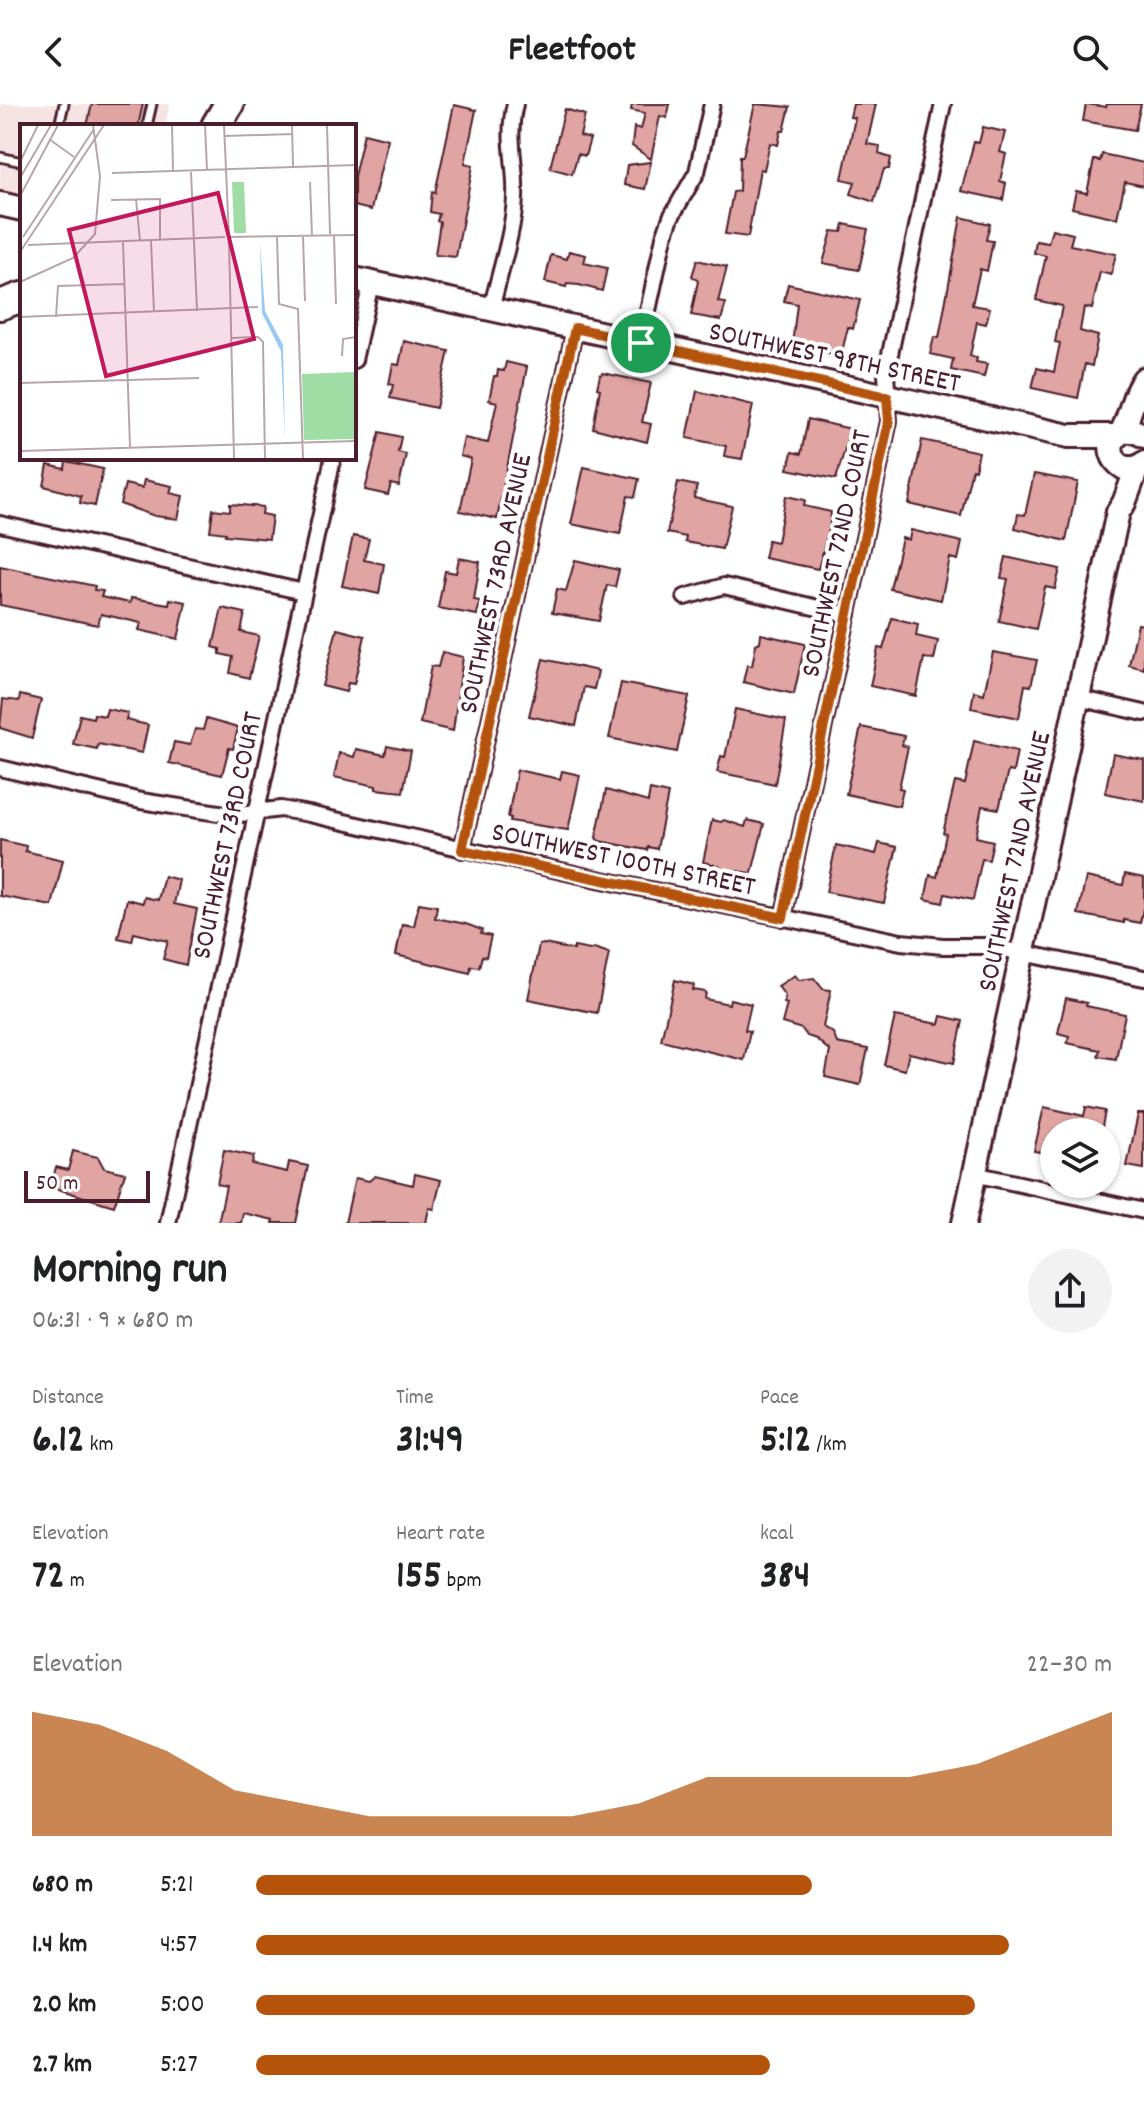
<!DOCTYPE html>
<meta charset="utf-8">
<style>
:root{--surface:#fff;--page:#f2f2f2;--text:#202124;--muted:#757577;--accent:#b45309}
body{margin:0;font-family:Dekko,sans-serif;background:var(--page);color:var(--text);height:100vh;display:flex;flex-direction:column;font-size:30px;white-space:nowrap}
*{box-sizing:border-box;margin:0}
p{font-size:26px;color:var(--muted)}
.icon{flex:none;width:44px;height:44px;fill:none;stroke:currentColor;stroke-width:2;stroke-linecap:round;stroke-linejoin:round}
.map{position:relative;height:1119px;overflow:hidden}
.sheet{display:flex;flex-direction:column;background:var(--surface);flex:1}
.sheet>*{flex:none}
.buttons{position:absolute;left:1040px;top:1014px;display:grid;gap:16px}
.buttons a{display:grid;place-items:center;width:80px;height:80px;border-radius:50%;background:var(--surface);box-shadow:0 2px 6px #0004;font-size:40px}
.scale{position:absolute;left:24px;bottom:20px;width:126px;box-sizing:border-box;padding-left:8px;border:4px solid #4a1f2b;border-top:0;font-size:22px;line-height:28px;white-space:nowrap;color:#4a1f2b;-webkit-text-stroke:6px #fff;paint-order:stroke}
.pin{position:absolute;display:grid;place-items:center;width:68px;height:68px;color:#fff;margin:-34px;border:4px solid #fff;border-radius:50%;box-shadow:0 2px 8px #0007}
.round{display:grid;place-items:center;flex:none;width:84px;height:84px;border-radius:42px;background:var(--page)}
.head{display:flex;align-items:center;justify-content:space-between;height:136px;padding:0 32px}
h1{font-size:44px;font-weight:700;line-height:60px}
.stats{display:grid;grid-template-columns:repeat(3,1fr);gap:12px;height:136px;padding:8px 32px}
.stats div{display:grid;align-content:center}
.stats b{font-size:40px;font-weight:700}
.stats small{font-size:22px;font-weight:400}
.stats p{font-size:22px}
.chart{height:224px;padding:16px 32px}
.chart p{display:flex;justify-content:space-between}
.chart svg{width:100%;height:144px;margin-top:8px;fill:var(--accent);opacity:.7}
ul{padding:0 32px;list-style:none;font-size:26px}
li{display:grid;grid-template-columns:128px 96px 1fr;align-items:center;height:60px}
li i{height:20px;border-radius:10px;background:var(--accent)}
header{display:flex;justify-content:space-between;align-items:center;height:104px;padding:0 32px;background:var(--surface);font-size:36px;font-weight:700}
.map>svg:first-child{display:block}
.built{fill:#f6e4e3}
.building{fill:#e0a5a3;stroke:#4a1f2b;stroke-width:2}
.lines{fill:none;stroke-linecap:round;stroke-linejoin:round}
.lane-casing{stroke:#4a1f2b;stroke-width:13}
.street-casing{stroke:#4a1f2b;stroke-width:20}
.secondary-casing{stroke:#4a1f2b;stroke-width:28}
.highway-casing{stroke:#4a1f2b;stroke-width:34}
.lane{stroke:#fff;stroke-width:7}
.street{stroke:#fff;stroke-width:14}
.secondary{stroke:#fff;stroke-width:22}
.highway{stroke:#fff;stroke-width:28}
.route-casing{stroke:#fff;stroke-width:16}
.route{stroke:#b45309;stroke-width:10}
.labels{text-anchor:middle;stroke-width:8;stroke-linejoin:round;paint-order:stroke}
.street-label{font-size:28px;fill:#4a1f2b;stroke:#fff}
.inset-road{fill:none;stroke:#b7a5aa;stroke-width:2}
.view{fill:#c2185b;fill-opacity:0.15;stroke:#c2185b;stroke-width:4}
.inset-edge{fill:none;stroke:#4a1f2b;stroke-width:4}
</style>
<header><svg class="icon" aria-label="back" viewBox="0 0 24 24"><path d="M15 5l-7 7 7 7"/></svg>Fleetfoot<svg class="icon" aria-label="search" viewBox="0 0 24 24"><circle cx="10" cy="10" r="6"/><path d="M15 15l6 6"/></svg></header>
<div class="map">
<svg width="1144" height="1119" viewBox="0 0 1144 1119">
<rect width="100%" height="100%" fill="#fff"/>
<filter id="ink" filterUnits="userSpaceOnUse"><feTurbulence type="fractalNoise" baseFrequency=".0125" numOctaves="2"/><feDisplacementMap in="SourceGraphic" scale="16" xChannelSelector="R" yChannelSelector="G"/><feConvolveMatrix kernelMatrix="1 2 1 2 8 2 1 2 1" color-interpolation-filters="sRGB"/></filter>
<g filter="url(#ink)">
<!-- built -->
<path class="built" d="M 0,0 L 170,0 L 165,22 L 22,22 L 22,94 L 0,89 Z"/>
<!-- building -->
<path class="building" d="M 92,0 L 143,0 L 138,22 L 87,22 Z
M 632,0 L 670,0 L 667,14 L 660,12 L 651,55 L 632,42 L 634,23 L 641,25 L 645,9 L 631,6 Z
M 755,0 L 790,3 L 784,27 L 781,27 L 778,41 L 770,39 L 764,66 L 760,65 L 748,133 L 725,130 L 733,88 L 739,87 L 740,52 L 743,52 Z
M 853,0 L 876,0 L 867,40 L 880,42 L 879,50 L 891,54 L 889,65 L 884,65 L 874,98 L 851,90 L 855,78 L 842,75 L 855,14 L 850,13 Z
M 1086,0 L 1106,3 L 1107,0 L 1141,0 L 1135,26 L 1083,17 Z
M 454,1 L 476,6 L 465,59 L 473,61 L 456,153 L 435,151 L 440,118 L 437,117 L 439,110 L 430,108 L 432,88 L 435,89 Z
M 565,5 L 585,11 L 580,32 L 590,35 L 585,52 L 578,50 L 572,70 L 550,64 Z
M 983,23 L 1005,28 L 1000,48 L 1006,50 L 1000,77 L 1006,79 L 1003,96 L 961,87 L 974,38 L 979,39 Z
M 364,29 L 388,35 L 371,106 L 354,102 L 354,72 Z
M 1102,50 L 1144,59 L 1144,82 L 1125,78 L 1117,114 L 1072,104 L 1076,87 L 1087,89 L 1094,56 L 1100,57 Z
M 651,58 L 645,85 L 624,81 L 627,61 Z
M 961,113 L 990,120 L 986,136 L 993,137 L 987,167 L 980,165 L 972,201 L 990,204 L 986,220 L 977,218 L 970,252 L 977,254 L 976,258 L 987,260 L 984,273 L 951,266 L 953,255 L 930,250 L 934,233 L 939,234 Z
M 844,120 L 868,125 L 859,166 L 823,159 L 832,127 L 842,128 Z
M 1052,125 L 1073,130 L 1070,141 L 1116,150 L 1111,171 L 1100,168 L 1092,205 L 1084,203 L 1080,227 L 1098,232 L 1092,262 L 1085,260 L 1078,294 L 1032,284 L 1037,264 L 1054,268 L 1060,239 L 1055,238 L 1062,202 L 1036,196 L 1046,152 L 1034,149 L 1036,137 L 1048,139 Z
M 569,147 L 586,151 L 584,159 L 607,164 L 602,187 L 579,181 L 567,180 L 566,183 L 545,178 L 551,151 L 567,155 Z
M 697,156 L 727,163 L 718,198 L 726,199 L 721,216 L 691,211 L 698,177 L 692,172 Z
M 788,180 L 860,196 L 853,225 L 848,223 L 841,252 L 792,241 L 797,200 L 784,197 Z
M 404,237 L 449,247 L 436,304 L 390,294 L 393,281 L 389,280 L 393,260 L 399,261 Z
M 506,258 L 527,263 L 497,415 L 460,407 L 471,355 L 460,352 L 464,334 L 488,339 L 497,298 L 489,296 L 494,272 L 497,272 L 498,266 L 504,267 Z
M 603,269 L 651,279 L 642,318 L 651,320 L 647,338 L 593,324 L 600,285 L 597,284 L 600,271 Z
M 697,287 L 753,301 L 742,355 L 724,352 L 726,342 L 687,334 Z
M 808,315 L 851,325 L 836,375 L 788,365 L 792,348 L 801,350 Z
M 380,328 L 401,333 L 398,348 L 406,350 L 399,382 L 391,380 L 388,391 L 365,386 Z
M 922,336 L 979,348 L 975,366 L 972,365 L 961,412 L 909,400 Z
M 66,357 L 103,365 L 95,402 L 80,399 L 81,392 L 44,382 L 48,361 L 65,365 Z
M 584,363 L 639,375 L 635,393 L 628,392 L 620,430 L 571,420 Z
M 1034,370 L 1078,378 L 1066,437 L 1015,424 L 1018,410 L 1025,411 Z
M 144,376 L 172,382 L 170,389 L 183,392 L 178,415 L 155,412 L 120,400 L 125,380 L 142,384 Z
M 678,378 L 697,382 L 694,394 L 732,402 L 722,445 L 685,438 L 686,433 L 667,429 Z
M 786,392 L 805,396 L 804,402 L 831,408 L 829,426 L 818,465 L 764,454 L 768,436 L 777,438 Z
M 230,400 L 263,403 L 262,410 L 272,412 L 269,435 L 225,431 L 226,429 L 210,427 L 213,405 L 230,407 Z
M 911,426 L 962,438 L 958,456 L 950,454 L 941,496 L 890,485 L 902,434 L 909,436 Z
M 353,432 L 369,435 L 364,456 L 384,460 L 379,490 L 342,482 Z
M 1006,453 L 1060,465 L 1055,485 L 1045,483 L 1036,525 L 999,517 L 1008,475 L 1001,474 Z
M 459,454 L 480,458 L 474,496 L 480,497 L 477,511 L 438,504 L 445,467 L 456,469 Z
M 575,456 L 619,466 L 615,483 L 607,481 L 599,517 L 552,509 L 557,485 L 566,487 Z
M 0,462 L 95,482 L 94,486 L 103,487 L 101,493 L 130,499 L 131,494 L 169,500 L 170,495 L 186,498 L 178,535 L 139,526 L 141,519 L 101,510 L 98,521 L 0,501 Z
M 222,504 L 245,509 L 241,528 L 259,532 L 249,574 L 230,569 L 233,553 L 220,550 L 220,545 L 213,543 Z
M 892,514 L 918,520 L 916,532 L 938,537 L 934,556 L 924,554 L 916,592 L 870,582 L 878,544 L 883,545 Z
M 1138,520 L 1144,521 L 1144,565 L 1129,561 Z
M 337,525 L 365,532 L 354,580 L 348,579 L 346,588 L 322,582 Z
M 761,530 L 805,540 L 794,590 L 743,578 L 747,561 L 752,562 L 756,540 L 760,538 Z
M 442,548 L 463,553 L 453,627 L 420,619 L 431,562 L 438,563 Z
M 993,548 L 1037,556 L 1031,582 L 1025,581 L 1019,614 L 971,604 L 974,587 L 984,590 Z
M 543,555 L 598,567 L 594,585 L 584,583 L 576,622 L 529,612 Z
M 621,579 L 689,592 L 677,648 L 609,634 Z
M 20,591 L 41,596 L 32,634 L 0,624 L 3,595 L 19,597 Z
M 107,605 L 128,609 L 126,616 L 148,621 L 142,649 L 98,640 L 97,645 L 73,640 L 80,611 L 93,614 L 94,610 L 105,612 Z
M 735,605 L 786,616 L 775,680 L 717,668 L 721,652 L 725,653 Z
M 206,615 L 238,624 L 233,645 L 229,644 L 222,671 L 169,659 L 174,638 L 190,641 L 195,625 L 203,626 Z
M 861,623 L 904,632 L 902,641 L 908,643 L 899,684 L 903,685 L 899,702 L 846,690 Z
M 974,637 L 1017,647 L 1013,668 L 1008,667 L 999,705 L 982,702 L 976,733 L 993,737 L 989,756 L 982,755 L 973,796 L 945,790 L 943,799 L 925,795 L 930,771 L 937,773 L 946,730 L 943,729 L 955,678 L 965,680 Z
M 387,642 L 411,647 L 403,688 L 376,685 L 376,682 L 334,673 L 339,649 L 354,653 L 356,645 L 385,651 Z
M 1113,650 L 1144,656 L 1144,697 L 1105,689 Z
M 517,666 L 560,675 L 562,667 L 580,671 L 568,726 L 510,717 L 511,714 L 508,713 Z
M 606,686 L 648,698 L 650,686 L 668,690 L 657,745 L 648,743 L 647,746 L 599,737 L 596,734 Z
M 712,716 L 721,718 L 724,716 L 745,723 L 747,716 L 764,720 L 752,769 L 718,765 L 719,762 L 703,758 Z
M 0,736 L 26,742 L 25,747 L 63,756 L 52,802 L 0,792 Z
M 879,739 L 897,743 L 884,799 L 826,788 L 836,741 L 876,750 Z
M 1125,770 L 1144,774 L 1144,800 L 1140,819 L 1124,816 L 1124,819 L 1078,810 L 1086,773 L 1123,781 Z
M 164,772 L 179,776 L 174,800 L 197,805 L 186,861 L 163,855 L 168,837 L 134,829 L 132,837 L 118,834 L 127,795 L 143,799 L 144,793 L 158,796 Z
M 419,799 L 437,802 L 435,814 L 466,820 L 482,826 L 481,830 L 491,832 L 486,853 L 482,852 L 479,863 L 471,862 L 470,869 L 396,851 L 402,820 L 414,822 Z
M 544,840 L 574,846 L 574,843 L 590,846 L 594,844 L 609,849 L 597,909 L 528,895 L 539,841 Z
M 795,871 L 799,876 L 814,874 L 823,885 L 831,886 L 823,923 L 833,929 L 837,939 L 868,945 L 860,981 L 825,973 L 830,947 L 816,935 L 807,932 L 802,925 L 782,919 L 787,900 L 784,899 L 785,892 L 778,882 Z
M 675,876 L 694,881 L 693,886 L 706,888 L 705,895 L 729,900 L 730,895 L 751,900 L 745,926 L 750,927 L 744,956 L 661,936 Z
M 1066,894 L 1087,899 L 1086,902 L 1125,910 L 1116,955 L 1098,952 L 1100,946 L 1067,939 L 1069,932 L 1058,929 Z
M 895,912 L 939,920 L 941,912 L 963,917 L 954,959 L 909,949 L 905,966 L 884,961 Z
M 1044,1003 L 1084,1012 L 1086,1003 L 1105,1007 L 1101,1028 L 1054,1028 L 1054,1051 L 1034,1047 Z
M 1138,1010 L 1144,1010 L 1144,1065 L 1127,1062 Z
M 224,1046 L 254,1052 L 252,1060 L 287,1068 L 289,1058 L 308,1062 L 296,1119 L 273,1119 L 274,1116 L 243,1109 L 241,1119 L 218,1119 L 226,1082 L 217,1080 Z
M 73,1047 L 98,1053 L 104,1064 L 125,1069 L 114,1102 L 51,1083 L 56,1063 L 68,1066 Z
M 415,1070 L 441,1076 L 434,1105 L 429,1104 L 426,1119 L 345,1119 L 355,1074 L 369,1077 L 375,1072 L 413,1081 Z"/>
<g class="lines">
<!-- lane casing -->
<g class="lane-casing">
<path id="lane" d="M 59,22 L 64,0
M 147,22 L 152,0
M 0,53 L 22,58"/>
</g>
<!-- street casing -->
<g class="street-casing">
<path id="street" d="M 491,206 C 499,170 513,131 515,94 C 517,60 506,36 515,0
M 641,239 L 664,133 L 671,113 L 697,68 L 712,0
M 354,256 L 371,179
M 0,420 L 304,488
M 685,493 L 724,482 L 848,511
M 1078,594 L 1144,609
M 0,664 L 141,697 L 199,706 L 232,711 L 281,705 L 309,710 L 588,773 L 901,838 L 943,842 L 989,842 L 1144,874
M 462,746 L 575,224
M 783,814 L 889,317 L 886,269 L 943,0
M 974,1070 L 1144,1107
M 168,1119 L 333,354"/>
</g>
<!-- secondary casing -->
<g class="secondary-casing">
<path id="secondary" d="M 0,100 L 22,105
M 354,175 L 1069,332 L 1117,332
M 1121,329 C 1131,312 1132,291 1144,275
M 1144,332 C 1118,314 1097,347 1124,364 L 1137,364 L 1144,359
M 964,1119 L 1118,408 L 1124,399 L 1137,364"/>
</g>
<!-- highway casing -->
<g class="highway-casing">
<path id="highway" d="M 216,22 L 229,0
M 0,201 L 22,193"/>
</g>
<!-- lane -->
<use href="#lane" class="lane"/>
<!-- street -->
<use href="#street" class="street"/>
<!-- secondary -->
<use href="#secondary" class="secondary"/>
<!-- highway -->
<use href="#highway" class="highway"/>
</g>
</g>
<g class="lines" filter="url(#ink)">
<!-- route casing -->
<g class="route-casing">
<path id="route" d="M 575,224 L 887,293 L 889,317 L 783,814 L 462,746 Z"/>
</g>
<!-- route -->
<use href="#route" class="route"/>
</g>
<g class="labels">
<!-- street labels -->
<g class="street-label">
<text transform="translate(835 251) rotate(12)" y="10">SOUTHWEST 98TH STREET</text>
<text transform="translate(834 449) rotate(-78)" y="10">SOUTHWEST 72ND COURT</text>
<text transform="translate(493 479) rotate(-78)" y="10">SOUTHWEST 73RD AVENUE</text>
<text transform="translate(225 731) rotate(-78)" y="10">SOUTHWEST 73RD COURT</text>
<text transform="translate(624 753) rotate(12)" y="10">SOUTHWEST 100TH STREET</text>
<text transform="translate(1012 757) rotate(-78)" y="10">SOUTHWEST 72ND AVENUE</text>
</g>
</g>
<!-- overview -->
<g transform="translate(20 20)">
<rect width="336" height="336" fill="#fff"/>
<path d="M 212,58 L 224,58 L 226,109 L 214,109 ZM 336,248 L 336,315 L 284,316 L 282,250 Z" fill="#9fdda5"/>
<path d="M 240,118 L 245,187 L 263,221 L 265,316 L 261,227 L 242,189 Z" fill="#96c9f3"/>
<path class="inset-road" d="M 152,1 L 153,46M 185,1 L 187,46M 204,1 L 209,113M 272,1 L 273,42M 307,1 L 310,110M 204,12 L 273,10M 29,15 L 54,33M 0,38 L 18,1M 171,48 L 177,187M 92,49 L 336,41M 0,54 L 31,1M 290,58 L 292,112M 0,72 L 38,1M 116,75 L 120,117M 91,76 L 140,75 L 140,116M 314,111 L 316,180M 283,112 L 285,177M 3,113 L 74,5M 209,113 L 336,111M 257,113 L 259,180 L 278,185 L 283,335M 131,117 L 134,188M 209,117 L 214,335M 103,118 L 110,323M 8,121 L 205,113M 0,128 L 84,1M 0,158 L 53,134 L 75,110 L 80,52 L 73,1M 0,193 L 238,183M 36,193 L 38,162 L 105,160M 211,214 L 238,213 L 243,218 L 245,335M 322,232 L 323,215 L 336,213M 0,259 L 179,254M 0,327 L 336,317"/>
<path class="view" d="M 198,69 L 234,215 L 86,252 L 49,106 Z"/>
<rect width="336" height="336" class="inset-edge"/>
</g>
</svg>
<div class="buttons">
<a><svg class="icon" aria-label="layers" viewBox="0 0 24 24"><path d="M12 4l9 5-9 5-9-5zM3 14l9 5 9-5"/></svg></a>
</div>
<div class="scale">50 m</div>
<div class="pin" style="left:641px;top:239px;background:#1e9e55"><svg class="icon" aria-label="arrive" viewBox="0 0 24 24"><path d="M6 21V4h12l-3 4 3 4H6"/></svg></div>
</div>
<section class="sheet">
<div class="head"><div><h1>Morning run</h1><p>06:31 · 9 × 680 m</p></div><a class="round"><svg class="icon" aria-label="share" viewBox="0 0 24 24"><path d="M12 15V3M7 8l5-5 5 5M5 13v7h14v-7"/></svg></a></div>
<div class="stats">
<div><p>Distance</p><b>6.12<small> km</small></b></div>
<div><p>Time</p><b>31:49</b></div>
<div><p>Pace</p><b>5:12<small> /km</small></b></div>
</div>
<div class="stats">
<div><p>Elevation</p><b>72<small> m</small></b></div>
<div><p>Heart rate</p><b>155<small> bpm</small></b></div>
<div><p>kcal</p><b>384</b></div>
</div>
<div class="chart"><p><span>Elevation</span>22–30 m</p>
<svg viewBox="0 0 160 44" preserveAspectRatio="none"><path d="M0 44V6L10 10L20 18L30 30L40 34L50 38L60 38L70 38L80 38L90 34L100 26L110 26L120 26L130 26L140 22L150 14L160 6V44z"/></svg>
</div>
<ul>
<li><b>680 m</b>5:21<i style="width:65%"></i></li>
<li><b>1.4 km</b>4:57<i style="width:88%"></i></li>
<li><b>2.0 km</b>5:00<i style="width:84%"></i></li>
<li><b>2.7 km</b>5:27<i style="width:60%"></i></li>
</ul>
</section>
